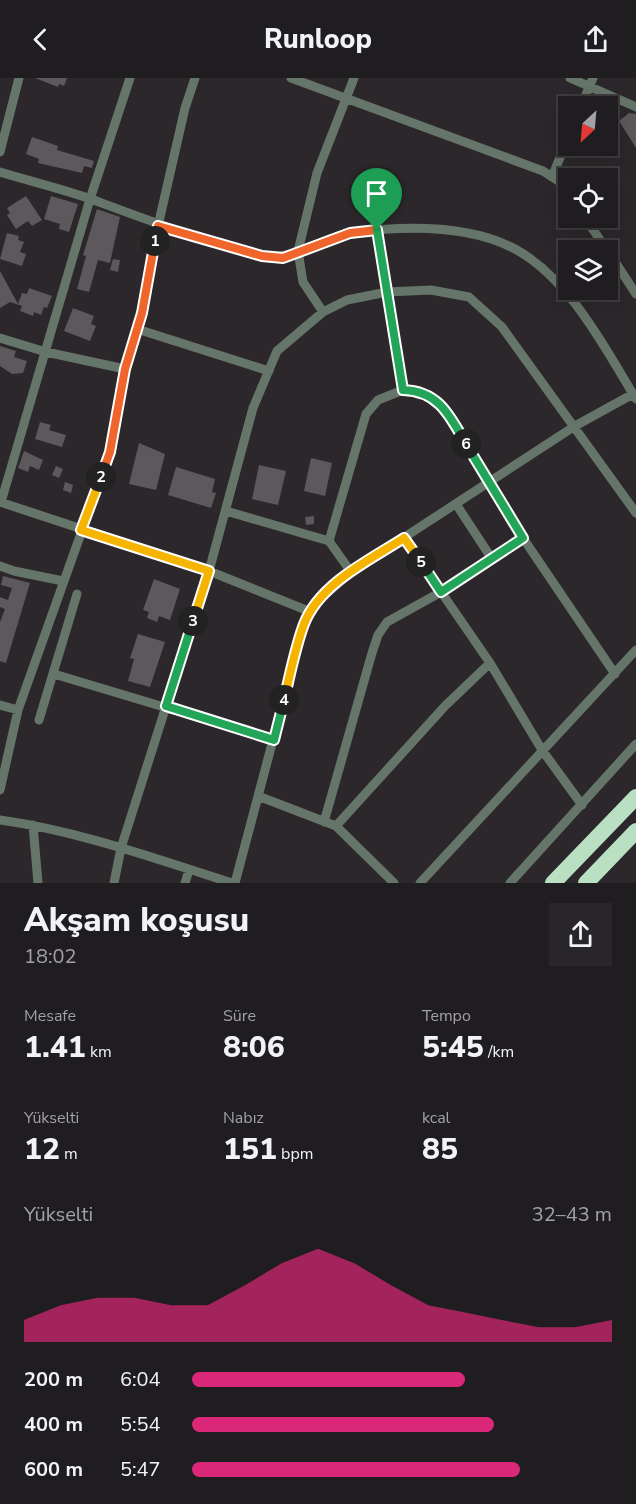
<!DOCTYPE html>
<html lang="tr">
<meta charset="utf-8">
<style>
:root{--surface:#201d20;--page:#282629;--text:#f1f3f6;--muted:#a2a2a5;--line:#3d3b3e;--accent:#db2777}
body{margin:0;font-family:"Nunito Sans",sans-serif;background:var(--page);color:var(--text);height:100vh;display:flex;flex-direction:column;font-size:22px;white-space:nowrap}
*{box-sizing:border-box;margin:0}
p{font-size:20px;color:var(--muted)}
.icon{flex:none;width:33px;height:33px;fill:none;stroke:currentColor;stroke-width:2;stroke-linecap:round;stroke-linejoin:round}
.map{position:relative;height:805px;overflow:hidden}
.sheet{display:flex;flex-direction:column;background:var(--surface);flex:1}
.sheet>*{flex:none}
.needle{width:39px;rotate:206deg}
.fabs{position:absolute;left:558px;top:18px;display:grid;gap:12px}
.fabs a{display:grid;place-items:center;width:60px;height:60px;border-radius:0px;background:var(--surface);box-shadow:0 6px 24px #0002,0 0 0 2px var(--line);font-size:30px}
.pin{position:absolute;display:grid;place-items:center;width:51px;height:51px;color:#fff;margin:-62px -26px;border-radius:50% 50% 50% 0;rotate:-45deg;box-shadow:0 0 6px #0007}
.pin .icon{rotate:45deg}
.km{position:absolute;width:30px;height:30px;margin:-15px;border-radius:50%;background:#222;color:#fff;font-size:16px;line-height:30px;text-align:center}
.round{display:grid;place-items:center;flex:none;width:63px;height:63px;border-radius:0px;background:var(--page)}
.overview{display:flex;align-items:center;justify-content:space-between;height:102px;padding:0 24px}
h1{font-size:33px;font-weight:800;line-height:45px}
.metrics{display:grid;grid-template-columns:repeat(3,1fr);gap:9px;height:102px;padding:6px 24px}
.metrics div{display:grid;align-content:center}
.metrics b{font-size:30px;font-weight:800}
.metrics small{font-size:16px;font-weight:400}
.metrics p{font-size:16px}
.chart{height:168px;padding:12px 24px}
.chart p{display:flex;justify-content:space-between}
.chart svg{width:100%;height:108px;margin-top:6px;fill:var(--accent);opacity:.7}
ul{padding:0 24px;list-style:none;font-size:20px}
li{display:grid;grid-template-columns:96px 72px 1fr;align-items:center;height:45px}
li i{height:15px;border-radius:8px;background:var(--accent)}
header{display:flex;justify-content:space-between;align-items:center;height:78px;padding:0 24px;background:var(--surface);font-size:27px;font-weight:800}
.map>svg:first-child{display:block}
.building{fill:#5c585b}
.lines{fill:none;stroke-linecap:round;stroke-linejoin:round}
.minor{stroke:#667569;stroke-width:9}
.motorway{stroke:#bae0c3;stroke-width:16}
.split-1-casing{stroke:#fff;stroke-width:12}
.split-2-casing{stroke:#fff;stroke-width:12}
.split-3-casing{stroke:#fff;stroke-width:12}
.split-4-casing{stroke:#fff;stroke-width:12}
.split-5-casing{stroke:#fff;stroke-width:12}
.split-6-casing{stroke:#fff;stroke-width:12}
.split-7-casing{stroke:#fff;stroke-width:12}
.split-1{stroke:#f0652b;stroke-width:8}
.split-2{stroke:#f0652b;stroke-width:8}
.split-3{stroke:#f5b400;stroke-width:8}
.split-4{stroke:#22a559;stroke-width:8}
.split-5{stroke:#f5b400;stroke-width:8}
.split-6{stroke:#22a559;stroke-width:8}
.split-7{stroke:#22a559;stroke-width:8}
</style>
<header><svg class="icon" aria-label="back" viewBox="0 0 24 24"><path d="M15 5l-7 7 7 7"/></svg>Runloop<svg class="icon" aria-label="share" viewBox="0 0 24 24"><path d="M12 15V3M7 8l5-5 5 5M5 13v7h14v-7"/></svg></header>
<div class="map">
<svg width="636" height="805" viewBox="0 0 636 805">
<rect width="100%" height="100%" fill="#2b272a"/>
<!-- building -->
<path class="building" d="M 35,0 L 67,0 L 64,8 L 59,6 L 58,9 Z
M 629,35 L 636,36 L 636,70 L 619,43 Z
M 32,59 L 58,68 L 57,72 L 94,83 L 92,90 L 84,88 L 82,95 L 38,85 L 39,81 L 26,76 Z
M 26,118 L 42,142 L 32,148 L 28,143 L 16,151 L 7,137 L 10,135 L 7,130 Z
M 51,118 L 78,126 L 69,154 L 59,151 L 60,146 L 44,141 Z
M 97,131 L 120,139 L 110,185 L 98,182 L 89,214 L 77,211 L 86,178 L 83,177 Z
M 7,155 L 19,158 L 18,162 L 24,164 L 20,174 L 26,176 L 22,188 L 0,181 Z
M 113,181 L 120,182 L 118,194 L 110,192 Z
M 0,193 L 18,226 L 22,215 L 27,216 L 29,210 L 52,218 L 47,230 L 44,229 L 41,237 L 34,234 L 33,238 L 20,233 L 22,228 L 10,224 L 0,230 Z
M 73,230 L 94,238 L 91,246 L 96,248 L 90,263 L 64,253 Z
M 0,268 L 16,273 L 14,279 L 27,283 L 23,295 L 12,296 L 0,288 Z
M 40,344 L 51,347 L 49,352 L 66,357 L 62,369 L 35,361 Z
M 139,365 L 165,376 L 156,412 L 129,406 Z
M 24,373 L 43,382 L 39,392 L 30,388 L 28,394 L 18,390 Z
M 311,380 L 332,385 L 325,418 L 304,413 Z
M 259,387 L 286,393 L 278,427 L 252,421 Z
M 56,388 L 63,391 L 59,400 L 52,397 Z
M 176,389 L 215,401 L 212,414 L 216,415 L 211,430 L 168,417 Z
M 65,404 L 73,407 L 71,415 L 63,412 Z
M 314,438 L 314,446 L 306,447 L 305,439 Z
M 3,498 L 30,505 L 6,585 L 0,583 L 0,544 L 5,531 L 0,529 L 0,519 L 8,522 L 12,510 L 1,507 Z
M 154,501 L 180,511 L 170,542 L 159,538 L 157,544 L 147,540 L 149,534 L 143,532 Z
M 138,556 L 165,564 L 150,609 L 128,603 L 134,581 L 130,580 Z"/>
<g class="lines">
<!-- minor -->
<path class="minor" d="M 291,0 L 543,93 L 563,106 L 568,115
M 570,0 L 636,29
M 581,28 L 593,0
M 0,74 L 19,0
M 0,94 C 30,103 62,111 91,121 C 134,137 176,153 220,166 C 234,170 249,176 263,178 C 296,183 323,158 354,154 C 404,148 469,146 515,171 C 569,200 605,270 636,321
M 552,99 L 568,60
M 585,140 L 607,172
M 377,152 L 403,312
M 608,173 L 636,216
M 323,234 L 303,204 L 298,173 L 317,95 L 354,0
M 137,251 L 269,293
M 0,260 L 46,274 L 125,291
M 0,424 L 209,493 L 311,534
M 1,424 L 90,121 L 130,0
M 456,426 L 492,481
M 226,433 L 329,463 L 351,494
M 404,460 L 490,585 L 542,672 L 582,727
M 329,463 L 366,336 L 378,322 L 403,312 L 429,317 L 443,328 L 523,460 L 615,596
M 0,488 L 14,493 L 63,503
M 54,596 L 274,662
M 0,627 L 18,632
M 39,642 L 77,516
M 0,712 L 18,632 L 110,374 L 125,291 L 142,235 L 158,148 L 185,30 L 195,0
M 258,718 L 336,748 L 394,805
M 0,742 C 79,753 156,781 232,805
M 324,744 L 372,575 L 378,557 L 387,544 L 441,514 L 523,460
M 33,747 L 38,805
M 336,748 L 445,628 L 490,585
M 114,805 L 121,770 L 209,493 L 253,330 L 277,273 L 323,234 L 347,222 L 387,214 L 431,212 L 469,219 L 502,249 L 636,435
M 185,805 L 189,792
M 235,805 L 304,545 L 319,522 L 351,494 L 575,348 L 633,316
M 420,805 L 636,572
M 510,805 L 636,666"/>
<!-- motorway -->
<path class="motorway" d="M 553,805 L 636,719
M 586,805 L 636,753"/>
</g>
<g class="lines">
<!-- split-1 casing -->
<g class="split-1-casing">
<path id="split-1" d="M 155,163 L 158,148 L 262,178 L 283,180 L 350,155 L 377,152"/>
</g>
<!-- split-2 casing -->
<g class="split-2-casing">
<path id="split-2" d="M 101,399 L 110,374 L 125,291 L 142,235 L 155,163"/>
</g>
<!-- split-3 casing -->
<g class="split-3-casing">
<path id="split-3" d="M 101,399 L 81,452 L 209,493 L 193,543"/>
</g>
<!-- split-4 casing -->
<g class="split-4-casing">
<path id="split-4" d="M 193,543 L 166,628 L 274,662 L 284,622"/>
</g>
<!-- split-5 casing -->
<g class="split-5-casing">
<path id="split-5" d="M 284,622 C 290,597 295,570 304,546 C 320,505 370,482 404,460 L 421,484"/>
</g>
<!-- split-6 casing -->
<g class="split-6-casing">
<path id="split-6" d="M 421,484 L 441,514 L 523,460 L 466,366"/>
</g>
<!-- split-7 casing -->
<g class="split-7-casing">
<path id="split-7" d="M 377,152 L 403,312 C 439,313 450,338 466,366"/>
</g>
<!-- split-1 -->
<use href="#split-1" class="split-1"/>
<!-- split-2 -->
<use href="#split-2" class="split-2"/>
<!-- split-3 -->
<use href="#split-3" class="split-3"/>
<!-- split-4 -->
<use href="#split-4" class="split-4"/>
<!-- split-5 -->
<use href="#split-5" class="split-5"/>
<!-- split-6 -->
<use href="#split-6" class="split-6"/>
<!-- split-7 -->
<use href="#split-7" class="split-7"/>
</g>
</svg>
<div class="fabs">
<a><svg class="needle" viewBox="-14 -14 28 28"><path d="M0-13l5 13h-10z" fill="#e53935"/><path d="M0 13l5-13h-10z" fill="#a2a2a5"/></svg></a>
<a><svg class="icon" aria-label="locate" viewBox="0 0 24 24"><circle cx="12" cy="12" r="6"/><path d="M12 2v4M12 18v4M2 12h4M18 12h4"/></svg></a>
<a><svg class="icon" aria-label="layers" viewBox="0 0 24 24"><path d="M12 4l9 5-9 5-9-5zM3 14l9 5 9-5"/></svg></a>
</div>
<div class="pin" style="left:377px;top:152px;background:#1e9e55"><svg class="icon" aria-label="arrive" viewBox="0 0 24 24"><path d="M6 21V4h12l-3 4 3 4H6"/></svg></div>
<b class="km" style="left:155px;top:163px">1</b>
<b class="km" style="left:101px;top:399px">2</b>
<b class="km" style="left:193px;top:543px">3</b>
<b class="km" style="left:284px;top:622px">4</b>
<b class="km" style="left:421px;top:484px">5</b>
<b class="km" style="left:466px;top:366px">6</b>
</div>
<section class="sheet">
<div class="overview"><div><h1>Akşam koşusu</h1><p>18:02</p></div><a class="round"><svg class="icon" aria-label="share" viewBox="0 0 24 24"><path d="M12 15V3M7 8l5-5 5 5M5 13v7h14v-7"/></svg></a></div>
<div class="metrics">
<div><p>Mesafe</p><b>1.41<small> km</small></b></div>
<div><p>Süre</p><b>8:06</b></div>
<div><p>Tempo</p><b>5:45<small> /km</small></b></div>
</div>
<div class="metrics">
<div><p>Yükselti</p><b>12<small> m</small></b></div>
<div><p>Nabız</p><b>151<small> bpm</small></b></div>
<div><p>kcal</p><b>85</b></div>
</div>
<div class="chart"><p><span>Yükselti</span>32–43 m</p>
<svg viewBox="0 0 160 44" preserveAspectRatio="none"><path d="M0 44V35L10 29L20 26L30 26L40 29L50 29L60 21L70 12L80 6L90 12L100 21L110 29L120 32L130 35L140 38L150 38L160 35V44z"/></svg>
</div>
<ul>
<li><b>200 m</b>6:04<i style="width:65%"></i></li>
<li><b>400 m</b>5:54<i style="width:72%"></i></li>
<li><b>600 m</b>5:47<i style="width:78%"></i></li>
</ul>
</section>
